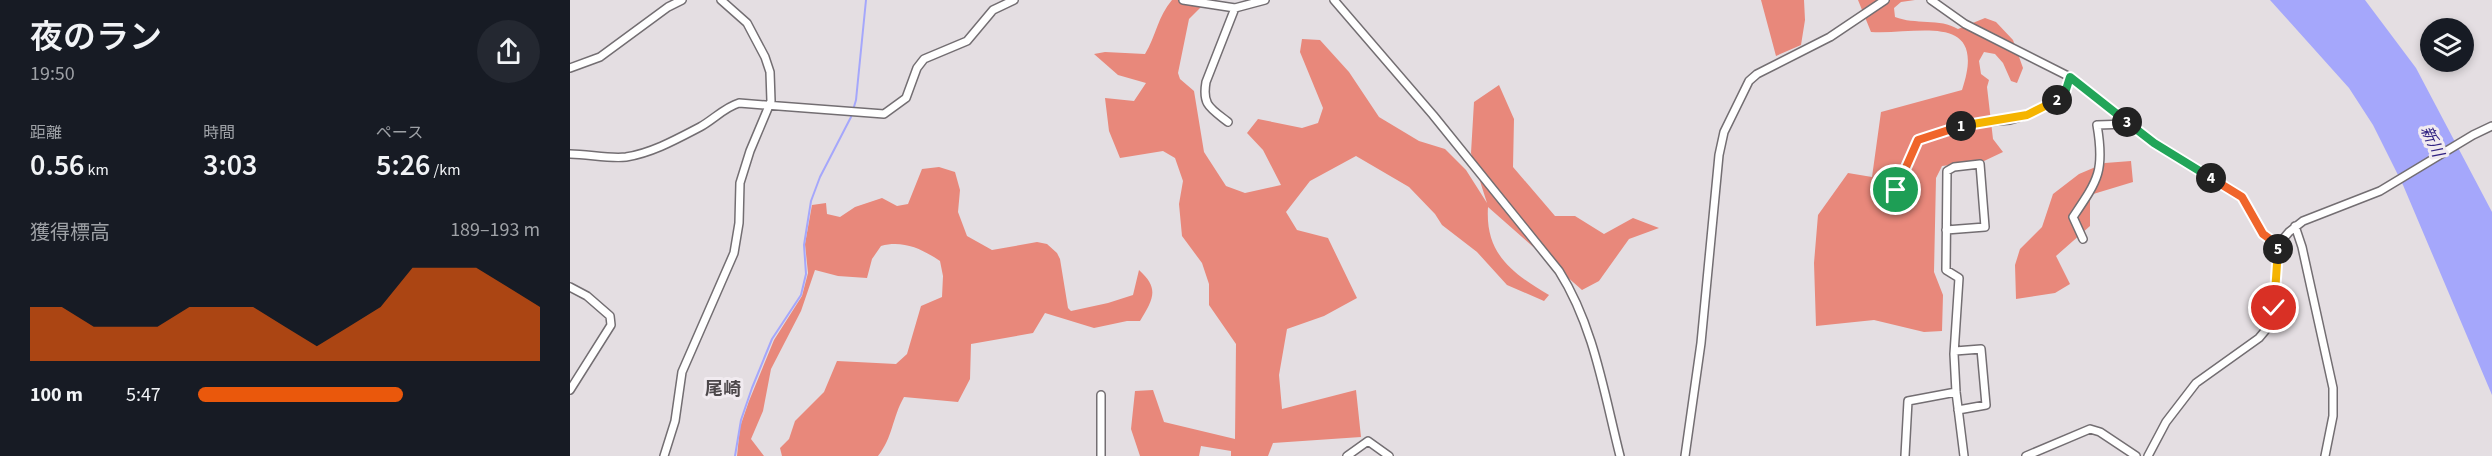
<!DOCTYPE html>
<html lang="ja">
<meta charset="utf-8">
<style>
:root{--surface:#171b24;--page:#242831;--text:#f1f3f6;--muted:#9ea1a6;--accent:#ea580c}
body{margin:0;font-family:"Source Sans 3","Noto Sans JP",sans-serif;background:var(--page);color:var(--text);height:100vh;display:flex;flex-direction:column;font-size:22px;white-space:nowrap}
*{box-sizing:border-box;margin:0}
p{font-size:20px;color:var(--muted)}
.icon{flex:none;width:33px;height:33px;fill:none;stroke:currentColor;stroke-width:2;stroke-linecap:round;stroke-linejoin:round}
.map{position:relative;flex:1;overflow:hidden}
.drawer{display:flex;flex-direction:column;background:var(--surface);width:570px}
.drawer>*{flex:none}
.tools{position:absolute;left:1850px;top:18px;display:grid;gap:12px}
.tools a{display:grid;place-items:center;width:54px;height:54px;border-radius:50%;background:var(--surface);box-shadow:0 3px 9px #0003;font-size:30px}
.pin{position:absolute;display:grid;place-items:center;width:51px;height:51px;color:#fff;margin:-26px;border:3px solid #fff;border-radius:50%;box-shadow:0 2px 6px #0007}
.km{position:absolute;width:30px;height:30px;margin:-15px;border-radius:50%;background:#222;color:#fff;font-size:16px;line-height:30px;text-align:center}
.round{display:grid;place-items:center;flex:none;width:63px;height:63px;border-radius:32px;background:var(--page)}
.head{display:flex;align-items:center;justify-content:space-between;height:102px;padding:0 30px}
h1{font-size:33px;font-weight:600;line-height:45px}
.figures{display:grid;grid-template-columns:repeat(3,1fr);gap:9px;height:102px;padding:6px 30px}
.figures div{display:grid;align-content:center}
.figures b{font-size:30px;font-weight:600}
.figures small{font-size:16px;font-weight:400}
.figures p{font-size:16px}
.chart{height:168px;padding:12px 30px}
.chart p{display:flex;justify-content:space-between}
.chart svg{width:100%;height:108px;margin-top:6px;fill:var(--accent);opacity:.7}
ul{padding:0 30px;list-style:none;font-size:20px}
li{display:grid;grid-template-columns:96px 72px 1fr;align-items:center;height:45px}
li i{height:15px;border-radius:8px;background:var(--accent)}
main{display:flex;flex:1;min-height:0}
.map>svg:first-child{display:block}
.forest{fill:#e8887b}
.water{fill:#a5a7fb}
.lines{fill:none;stroke-linecap:round;stroke-linejoin:round}
.stream{stroke:#a5a7fb;stroke-width:2}
.minor-casing{stroke:#736e72;stroke-width:10}
.minor{stroke:#fff;stroke-width:7}
.split-1-casing{stroke:#fff;stroke-width:12}
.split-2-casing{stroke:#fff;stroke-width:12}
.split-3-casing{stroke:#fff;stroke-width:12}
.split-4-casing{stroke:#fff;stroke-width:12}
.split-5-casing{stroke:#fff;stroke-width:12}
.split-6-casing{stroke:#fff;stroke-width:12}
.split-1{stroke:#f0652b;stroke-width:8}
.split-2{stroke:#f5b400;stroke-width:8}
.split-3{stroke:#22a559;stroke-width:8}
.split-4{stroke:#22a559;stroke-width:8}
.split-5{stroke:#f0652b;stroke-width:8}
.split-6{stroke:#f5b400;stroke-width:8}
.labels{text-anchor:middle;stroke-width:6;stroke-linejoin:round;paint-order:stroke}
.water-label{font-size:16px;font-style:italic;fill:#322483;stroke:#f1ebf0}
.quarter-label{font-size:18px;font-weight:bold;fill:#4c474a;stroke:#f1ebf0}
</style>
<main>
<section class="drawer">
<div class="head"><div><h1>夜のラン</h1><p>19:50</p></div><a class="round"><svg class="icon" aria-label="share" viewBox="0 0 24 24"><path d="M12 15V3M7 8l5-5 5 5M5 13v7h14v-7"/></svg></a></div>
<div class="figures">
<div><p>距離</p><b>0.56<small> km</small></b></div>
<div><p>時間</p><b>3:03</b></div>
<div><p>ペース</p><b>5:26<small> /km</small></b></div>
</div>
<div class="chart"><p><span>獲得標高</span>189–193 m</p>
<svg viewBox="0 0 160 44" preserveAspectRatio="none"><path d="M0 44V22L10 22L20 30L30 30L40 30L50 22L60 22L70 22L80 30L90 38L100 30L110 22L120 6L130 6L140 6L150 14L160 22V44z"/></svg>
</div>
<ul>
<li><b>100 m</b>5:47<i style="width:60%"></i></li>
</ul>
</section>
<div class="map">
<svg width="1922" height="456" viewBox="0 0 1922 456">
<rect width="100%" height="100%" fill="#e4dee2"/>
<!-- forest -->
<path class="forest" d="M 602,0 L 638,0 L 619,19 L 608,73 L 610,79 L 624,91 L 634,152 L 656,186 L 675,193 L 711,185 L 693,150 L 677,133 L 688,119 L 732,128 L 748,123 L 753,108 L 730,52 L 732,39 L 750,40 L 779,72 L 809,117 L 849,141 L 875,149 L 896,170 L 917,203 L 901,153 L 904,102 L 929,85 L 944,119 L 943,167 L 985,216 L 1005,216 L 1034,234 L 1063,218 L 1089,228 L 1059,239 L 1029,281 L 1012,290 L 918,207 C 915,254 942,273 979,295 L 974,301 L 937,285 L 907,252 L 872,225 L 865,214 L 839,187 L 786,156 L 740,181 L 716,212 L 727,230 L 758,238 L 787,298 L 754,316 L 717,329 L 709,375 L 712,409 L 786,390 L 791,437 L 703,443 L 698,456 L 661,456 L 661,451 L 631,446 L 629,456 L 570,456 L 561,429 L 565,391 L 583,390 L 594,422 L 665,439 L 666,344 L 639,305 L 639,284 L 632,263 L 612,236 L 609,204 L 613,181 L 605,158 L 593,151 L 550,158 L 539,131 L 535,98 L 564,101 L 576,83 L 548,75 L 524,54 L 535,52 L 575,54 C 586,36 588,16 602,0 Z
M 1191,0 L 1234,0 L 1235,20 L 1231,45 L 1206,56 Z
M 1288,0 L 1345,0 L 1331,2 L 1324,8 L 1325,17 C 1345,25 1370,18 1388,29 L 1415,18 L 1426,22 L 1443,40 L 1453,68 L 1447,83 L 1441,81 L 1433,63 L 1425,54 L 1414,52 L 1409,61 L 1411,74 L 1419,80 L 1417,87 L 1423,139 L 1433,152 L 1414,161 L 1372,166 L 1366,178 L 1364,272 L 1373,295 L 1372,331 L 1354,332 L 1304,320 L 1246,326 L 1244,263 L 1248,215 L 1278,173 L 1302,177 L 1311,112 L 1392,90 C 1419,10 1347,35 1301,32 Z
M 1561,161 L 1563,182 L 1520,195 L 1520,226 L 1486,256 L 1500,284 L 1485,293 L 1446,299 L 1445,265 L 1450,249 L 1472,227 L 1483,194 L 1509,174 L 1535,163 Z
M 369,167 L 385,172 L 390,190 L 388,212 L 397,236 L 422,250 L 467,242 L 477,244 L 487,253 L 490,259 L 498,308 L 501,311 L 538,303 L 563,295 L 569,270 C 590,289 583,299 570,321 L 557,321 L 524,328 L 475,313 L 463,333 L 401,344 L 400,379 L 388,402 L 334,397 C 322,418 323,437 308,456 L 212,456 L 210,448 L 219,439 L 225,421 L 254,392 L 267,361 L 326,364 L 337,354 L 351,306 L 372,297 L 373,276 L 370,261 C 352,249 333,240 311,246 L 302,259 L 297,278 L 268,276 L 245,270 L 231,311 L 201,369 L 193,411 L 181,439 L 194,456 L 167,456 L 170,427 L 179,401 L 204,340 L 232,296 L 238,273 L 235,244 L 242,205 L 256,203 L 257,214 L 270,217 L 285,207 L 312,198 L 327,206 L 338,204 L 352,169 Z"/>
<!-- water -->
<path class="water" d="M 1700,0 L 1795,0 L 1846,68 L 1922,212 L 1922,395 L 1833,185 L 1803,125 L 1779,88 Z"/>
<g class="lines">
<!-- stream -->
<path class="stream" d="M 165,456 L 171,420 L 182,388 L 202,339 L 231,295 L 236,274 L 234,245 L 241,201 L 250,177 L 281,117 L 286,100 L 296,0"/>
<!-- minor casing -->
<g class="minor-casing">
<path id="minor" d="M 613,0 L 665,8 L 695,0
M 764,0 L 863,115 L 989,271 C 1024,326 1034,393 1050,456
M 1361,0 L 1395,24 L 1500,77 L 1584,143 L 1672,197 L 1693,234 L 1708,245
M 0,68 L 30,57 L 98,7 L 112,0
M 658,122 C 640,108 632,105 636,82 L 665,8
M 0,154 C 18,154 39,159 56,157 C 82,153 107,139 130,127 C 143,120 155,107 169,103 L 314,114 L 336,98 L 347,68 L 354,59 L 397,41 L 423,10 L 444,0
M 1326,191 L 1348,140 L 1404,123 L 1440,120 L 1457,115 L 1494,96 L 1500,77
M 1725,226 L 1732,247 L 1763,388 L 1763,416 L 1755,456
M 1376,230 L 1415,227 L 1410,164 L 1384,167 L 1377,171 L 1376,270 L 1389,278 L 1384,354 L 1386,392 L 1394,456
M 1513,239 L 1503,217 C 1528,180 1535,171 1527,125 L 1559,124
M 0,287 L 17,296 L 40,316 L 41,325 L 0,390
M 1385,351 L 1411,349 L 1416,405 L 1388,410
M 531,395 L 531,456
M 94,456 L 105,421 L 112,372 L 164,253 L 169,223 L 170,183 L 180,151 L 201,101 L 200,72 L 195,57 L 177,23 L 151,0
M 777,456 L 798,441 L 819,456
M 1115,456 L 1131,343 L 1149,155 L 1154,132 L 1179,81 L 1187,74 L 1260,37 L 1315,0
M 1335,456 L 1338,401 L 1386,392
M 1456,456 L 1520,429 L 1530,432 L 1566,456
M 1578,456 L 1596,422 L 1626,383 L 1689,338 L 1699,326 L 1704,308 L 1708,245 L 1719,232 L 1733,221 L 1810,191 L 1903,135 L 1922,126"/>
</g>
<!-- minor -->
<use href="#minor" class="minor"/>
</g>
<g class="lines">
<!-- split-1 casing -->
<g class="split-1-casing">
<path id="split-1" d="M 1326,190 L 1348,140 L 1391,126"/>
</g>
<!-- split-2 casing -->
<g class="split-2-casing">
<path id="split-2" d="M 1391,126 L 1457,115 L 1487,100"/>
</g>
<!-- split-3 casing -->
<g class="split-3-casing">
<path id="split-3" d="M 1487,100 L 1494,96 L 1500,77 L 1557,122"/>
</g>
<!-- split-4 casing -->
<g class="split-4-casing">
<path id="split-4" d="M 1557,122 L 1584,143 L 1641,178"/>
</g>
<!-- split-5 casing -->
<g class="split-5-casing">
<path id="split-5" d="M 1641,178 L 1672,197 L 1693,234 L 1708,245 L 1708,249"/>
</g>
<!-- split-6 casing -->
<g class="split-6-casing">
<path id="split-6" d="M 1704,308 L 1708,249"/>
</g>
<!-- split-1 -->
<use href="#split-1" class="split-1"/>
<!-- split-2 -->
<use href="#split-2" class="split-2"/>
<!-- split-3 -->
<use href="#split-3" class="split-3"/>
<!-- split-4 -->
<use href="#split-4" class="split-4"/>
<!-- split-5 -->
<use href="#split-5" class="split-5"/>
<!-- split-6 -->
<use href="#split-6" class="split-6"/>
</g>
<g class="labels">
<!-- water labels -->
<g class="water-label">
<text transform="translate(1863 141) rotate(65)" y="6">新川</text>
</g>
<!-- quarter labels -->
<g class="quarter-label">
<text x="153" y="395">尾崎</text>
</g>
</g>
</svg>
<div class="tools">
<a><svg class="icon" aria-label="layers" viewBox="0 0 24 24"><path d="M12 4l9 5-9 5-9-5zM3 14l9 5 9-5"/></svg></a>
</div>
<div class="pin" style="left:1326px;top:190px;background:#1e9e55"><svg class="icon" aria-label="arrive" viewBox="0 0 24 24"><path d="M6 21V4h12l-3 4 3 4H6"/></svg></div>
<div class="pin" style="left:1704px;top:308px;background:#d93025"><svg class="icon" aria-label="check" viewBox="0 0 24 24"><path d="M5 12l5 5 9-10"/></svg></div>
<b class="km" style="left:1391px;top:126px">1</b>
<b class="km" style="left:1487px;top:100px">2</b>
<b class="km" style="left:1557px;top:122px">3</b>
<b class="km" style="left:1641px;top:178px">4</b>
<b class="km" style="left:1708px;top:249px">5</b>
</div>
</main>
